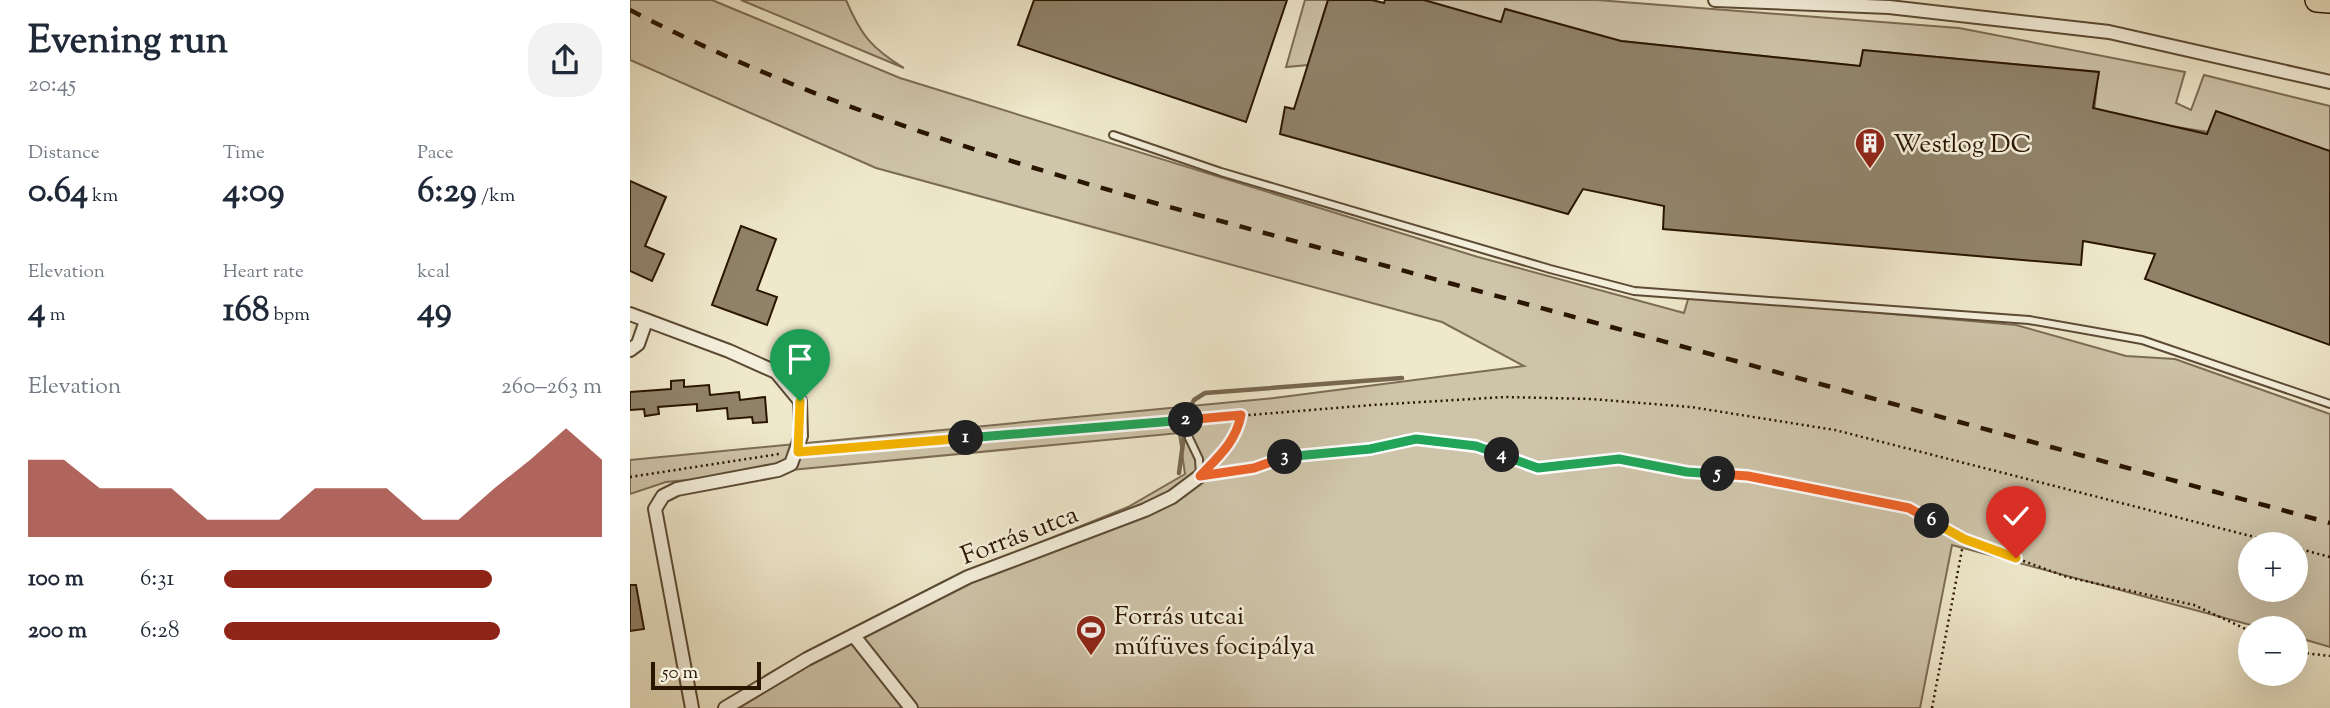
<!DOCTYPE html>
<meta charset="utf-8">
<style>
:root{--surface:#fff;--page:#f2f2f3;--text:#1f2937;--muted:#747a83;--accent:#8f2418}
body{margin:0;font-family:"Sorts Mill Goudy",serif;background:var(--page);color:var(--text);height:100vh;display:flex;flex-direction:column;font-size:26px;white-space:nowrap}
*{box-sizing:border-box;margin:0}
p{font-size:23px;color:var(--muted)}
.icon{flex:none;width:38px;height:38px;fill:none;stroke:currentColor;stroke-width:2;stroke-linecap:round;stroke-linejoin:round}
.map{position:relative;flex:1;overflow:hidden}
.details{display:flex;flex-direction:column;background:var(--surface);width:630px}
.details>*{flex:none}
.controls{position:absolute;left:1608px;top:532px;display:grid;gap:14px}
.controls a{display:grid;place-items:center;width:70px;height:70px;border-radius:50%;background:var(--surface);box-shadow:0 7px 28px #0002;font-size:35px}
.scale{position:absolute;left:21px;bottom:18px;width:110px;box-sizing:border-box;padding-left:7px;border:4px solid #2a1501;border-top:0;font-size:19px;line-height:24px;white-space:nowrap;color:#2a1501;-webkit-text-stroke:5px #f5f0dd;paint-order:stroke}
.pin{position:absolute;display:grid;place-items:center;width:60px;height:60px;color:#fff;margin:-72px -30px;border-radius:50% 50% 50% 0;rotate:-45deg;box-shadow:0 0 7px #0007}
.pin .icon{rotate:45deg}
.km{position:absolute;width:35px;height:35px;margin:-18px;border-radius:50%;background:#222;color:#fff;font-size:19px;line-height:35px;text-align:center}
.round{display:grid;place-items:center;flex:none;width:74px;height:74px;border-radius:28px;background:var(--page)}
.head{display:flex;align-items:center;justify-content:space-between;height:119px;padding:0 28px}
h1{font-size:38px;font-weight:700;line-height:52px}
.stats{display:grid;grid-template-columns:repeat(3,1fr);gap:10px;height:119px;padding:7px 28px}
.stats div{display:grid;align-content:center}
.stats b{font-size:35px;font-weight:700}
.stats small{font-size:19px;font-weight:400}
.stats p{font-size:19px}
.chart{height:196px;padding:14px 28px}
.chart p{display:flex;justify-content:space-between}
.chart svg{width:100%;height:126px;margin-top:7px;fill:var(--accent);opacity:.7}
ul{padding:0 28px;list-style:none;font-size:23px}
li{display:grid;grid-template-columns:112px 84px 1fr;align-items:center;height:52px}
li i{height:18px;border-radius:9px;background:var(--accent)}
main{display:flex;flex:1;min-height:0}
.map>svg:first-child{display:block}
.green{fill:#cec4a9;stroke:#7c6c55;stroke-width:2;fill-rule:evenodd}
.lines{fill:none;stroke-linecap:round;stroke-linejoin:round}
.stream{stroke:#786851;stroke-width:4.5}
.building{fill:#90836a;stroke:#2a1501;stroke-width:2}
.service-casing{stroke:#5b4a34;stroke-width:10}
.minor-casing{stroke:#5b4a34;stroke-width:16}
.motorway-casing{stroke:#2a1501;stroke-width:26}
.path{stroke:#2a1501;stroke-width:2.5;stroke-dasharray:2 3.5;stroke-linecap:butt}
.service{stroke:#f5f0dd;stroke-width:6}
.minor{stroke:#f5f0dd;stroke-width:12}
.motorway{stroke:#efe8cb;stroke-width:23}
.rail{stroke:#2a1501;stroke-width:4.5;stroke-dasharray:12 12;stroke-linecap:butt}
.split-1-casing{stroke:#fff;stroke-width:14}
.split-2-casing{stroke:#fff;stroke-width:14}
.split-3-casing{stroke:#fff;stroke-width:14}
.split-4-casing{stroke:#fff;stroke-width:14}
.split-5-casing{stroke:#fff;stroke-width:14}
.split-6-casing{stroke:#fff;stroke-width:14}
.split-7-casing{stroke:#fff;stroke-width:14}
.split-1{stroke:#f5b400;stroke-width:9}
.split-2{stroke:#22a559;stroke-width:9}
.split-3{stroke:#f0652b;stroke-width:9}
.split-4{stroke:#22a559;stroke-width:9}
.split-5{stroke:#22a559;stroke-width:9}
.split-6{stroke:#f0652b;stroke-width:9}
.split-7{stroke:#f5b400;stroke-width:9}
.labels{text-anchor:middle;stroke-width:5;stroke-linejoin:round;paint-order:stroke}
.poi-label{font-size:26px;fill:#2a1501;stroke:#f5f0dd;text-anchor:start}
.street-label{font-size:26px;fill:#2a1501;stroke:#f5f0dd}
</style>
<main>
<section class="details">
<div class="head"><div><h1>Evening run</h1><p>20:45</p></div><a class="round"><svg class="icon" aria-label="share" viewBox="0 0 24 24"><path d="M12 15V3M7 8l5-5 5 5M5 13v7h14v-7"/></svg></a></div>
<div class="stats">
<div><p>Distance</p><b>0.64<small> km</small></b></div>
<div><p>Time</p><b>4:09</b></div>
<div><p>Pace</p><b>6:29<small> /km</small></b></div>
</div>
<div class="stats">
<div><p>Elevation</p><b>4<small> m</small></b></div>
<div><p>Heart rate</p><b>168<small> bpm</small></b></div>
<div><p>kcal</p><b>49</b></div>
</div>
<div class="chart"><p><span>Elevation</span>260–263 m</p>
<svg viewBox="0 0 160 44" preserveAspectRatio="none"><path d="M0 44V17L10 17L20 27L30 27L40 27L50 38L60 38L70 38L80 27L90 27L100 27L110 38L120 38L130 27L140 17L150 6L160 17V44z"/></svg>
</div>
<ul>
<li><b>100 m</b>6:31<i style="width:71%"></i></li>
<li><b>200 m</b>6:28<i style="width:73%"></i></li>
</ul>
</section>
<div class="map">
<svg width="1700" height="708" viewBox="0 0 1700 708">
<rect width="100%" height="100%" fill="#efe8cb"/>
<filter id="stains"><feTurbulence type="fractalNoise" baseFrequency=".00286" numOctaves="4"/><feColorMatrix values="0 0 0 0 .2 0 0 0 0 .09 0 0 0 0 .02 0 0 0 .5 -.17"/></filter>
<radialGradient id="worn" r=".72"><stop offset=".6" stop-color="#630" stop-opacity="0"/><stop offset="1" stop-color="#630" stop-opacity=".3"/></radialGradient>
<!-- green -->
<path class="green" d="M 0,0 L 82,0 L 270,78 L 848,257 L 1054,313 L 1059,296 L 1386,325 L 1496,356 L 1545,359 L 1700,414 L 1700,647 L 1666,637 L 1666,628 L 1632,628 L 1322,545 L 1290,708 L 95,708 L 220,630 L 313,582 L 498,507 L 555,474 L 549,433 L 36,482 L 0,494 L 0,460 L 644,398 L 894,366 L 812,322 L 246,168 L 0,60 ZM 1620,544 L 1666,544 L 1666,590 L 1620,590 Z
M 111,0 L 216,0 C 231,35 241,48 274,68 Z
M 675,0 L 698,0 L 678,65 L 656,67 Z
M 773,0 L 967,0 L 1329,28 L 1555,72 L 1546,103 L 1561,110 L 1574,75 L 1700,106 L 1700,151 L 1464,114 L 1468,72 L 1233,50 L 1230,66 L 991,41 L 876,9 L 871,22 Z"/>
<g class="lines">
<!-- stream -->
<path class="stream" d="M 559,410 L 564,400 L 575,393 L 772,378
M 549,473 L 555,428"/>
</g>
<!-- building -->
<path class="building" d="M 404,0 L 657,0 L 616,122 L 388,45 Z
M 698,0 L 742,0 L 754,3 L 755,0 L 794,0 L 871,22 L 875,9 L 991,41 L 1230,66 L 1233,50 L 1469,72 L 1463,108 L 1577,134 L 1586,111 L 1700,151 L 1700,345 L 1515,279 L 1525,254 L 1453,241 L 1451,265 L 1033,229 L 1034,206 L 953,189 L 938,214 L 650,134 L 655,107 L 664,109 Z
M 0,181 L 36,197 L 15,246 L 34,254 L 22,281 L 0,271 Z
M 111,226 L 146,239 L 127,290 L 147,297 L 137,325 L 82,305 Z
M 54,380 L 54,387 L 79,385 L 80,395 L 109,392 L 110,400 L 135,397 L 137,422 L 123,423 L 122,417 L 98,419 L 97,408 L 67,411 L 67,404 L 28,407 L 29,414 L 15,416 L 14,409 L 0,410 L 0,392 L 41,389 L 41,381 Z
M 0,585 L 6,585 L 14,629 L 0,631 Z"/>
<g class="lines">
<!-- service casing -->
<g class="service-casing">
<path id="service" d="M 483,135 L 591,172 L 920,269 L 1004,291 L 1399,320 L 1512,340 L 1700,404
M 559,438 L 569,459 L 570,476"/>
</g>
<!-- minor casing -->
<g class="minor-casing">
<path id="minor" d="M 1085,0 L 1259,7 L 1479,32 L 1700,82
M 0,314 L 99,351 L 146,372 L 170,401 L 171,436 L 161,464 L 148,470 L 47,489 L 33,496 L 25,509 L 62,708
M 0,350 L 8,344 L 16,321
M 224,636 L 281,708
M 95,708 L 177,659 L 338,577 L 515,510 L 542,497 L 570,476"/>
</g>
<!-- motorway casing -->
<g class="motorway-casing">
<path id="motorway" d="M 1687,0 L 1700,1"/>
</g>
<!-- path -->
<path class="path" d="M 180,451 L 742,405 L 875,397 L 961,399 L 1061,407 L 1205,430 L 1652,544
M 579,466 C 595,450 607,437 611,415
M 583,474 L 624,468 L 662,454 L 740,449 L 786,439 L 846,446 L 908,469 L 989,459 L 1057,472 L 1118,476 L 1279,508 L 1334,539 L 1437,577 L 1564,605 L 1620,631
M 0,477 L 149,454
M 1666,548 L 1700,557
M 1666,652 L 1700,656
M 1302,708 L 1334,539"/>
<!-- service -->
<use href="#service" class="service"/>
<!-- minor -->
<use href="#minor" class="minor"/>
<!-- motorway -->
<use href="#motorway" class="motorway"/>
<!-- rail -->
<path class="rail" d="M 0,10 C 239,134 502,196 760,267 C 1074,352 1387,438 1700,523"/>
</g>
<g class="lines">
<!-- split-1 casing -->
<g class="split-1-casing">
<path id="split-1" d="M 170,401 L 168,452 L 336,438"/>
</g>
<!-- split-2 casing -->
<g class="split-2-casing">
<path id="split-2" d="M 336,438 L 556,420"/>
</g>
<!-- split-3 casing -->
<g class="split-3-casing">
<path id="split-3" d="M 556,420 L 611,415 C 606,442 588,457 570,476 L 624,468 L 655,457"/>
</g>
<!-- split-4 casing -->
<g class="split-4-casing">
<path id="split-4" d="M 655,457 L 740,449 L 786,439 L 846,446 L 872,455"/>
</g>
<!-- split-5 casing -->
<g class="split-5-casing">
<path id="split-5" d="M 872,455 L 908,468 L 989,459 L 1057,472 L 1088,474"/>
</g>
<!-- split-6 casing -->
<g class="split-6-casing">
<path id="split-6" d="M 1088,474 L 1118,476 L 1279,508 L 1302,521"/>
</g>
<!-- split-7 casing -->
<g class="split-7-casing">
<path id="split-7" d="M 1302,521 L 1334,539 L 1386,558"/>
</g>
<!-- split-1 -->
<use href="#split-1" class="split-1"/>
<!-- split-2 -->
<use href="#split-2" class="split-2"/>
<!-- split-3 -->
<use href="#split-3" class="split-3"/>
<!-- split-4 -->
<use href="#split-4" class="split-4"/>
<!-- split-5 -->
<use href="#split-5" class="split-5"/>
<!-- split-6 -->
<use href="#split-6" class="split-6"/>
<!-- split-7 -->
<use href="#split-7" class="split-7"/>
</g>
<!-- icons -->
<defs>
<g id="building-pin" transform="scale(1.575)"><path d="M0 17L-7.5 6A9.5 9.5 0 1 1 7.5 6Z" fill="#8f2418" stroke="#f5f0dd"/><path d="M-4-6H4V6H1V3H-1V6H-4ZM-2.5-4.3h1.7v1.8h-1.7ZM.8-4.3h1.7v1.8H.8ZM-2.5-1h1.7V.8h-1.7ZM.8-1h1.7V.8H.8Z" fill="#fff"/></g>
<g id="stadium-pin" transform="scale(1.575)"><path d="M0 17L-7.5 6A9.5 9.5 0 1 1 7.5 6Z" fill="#8f2418" stroke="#f5f0dd"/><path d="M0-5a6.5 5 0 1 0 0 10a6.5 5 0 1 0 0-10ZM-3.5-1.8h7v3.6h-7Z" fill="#fff"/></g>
</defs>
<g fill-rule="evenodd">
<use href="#building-pin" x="1240" y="143"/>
<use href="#stadium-pin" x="461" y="630"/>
</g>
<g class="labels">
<!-- poi labels -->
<g class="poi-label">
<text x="1263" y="152">Westlog DC</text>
<text x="484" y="624">Forrás utcai<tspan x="484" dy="30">műfüves focipálya</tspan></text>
</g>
<!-- street labels -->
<g class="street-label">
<text transform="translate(389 534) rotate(-21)" y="9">Forrás utca</text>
</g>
</g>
<rect width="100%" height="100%" filter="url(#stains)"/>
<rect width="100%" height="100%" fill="url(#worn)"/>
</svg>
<div class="controls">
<a>+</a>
<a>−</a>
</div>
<div class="scale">50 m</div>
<div class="pin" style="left:170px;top:401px;background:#1e9e55"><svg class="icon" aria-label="arrive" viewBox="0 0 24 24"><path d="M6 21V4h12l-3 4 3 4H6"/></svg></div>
<div class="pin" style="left:1386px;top:558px;background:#d93025"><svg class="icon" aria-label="check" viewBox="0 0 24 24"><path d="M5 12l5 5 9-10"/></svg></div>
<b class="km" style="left:336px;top:438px">1</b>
<b class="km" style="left:556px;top:420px">2</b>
<b class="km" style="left:655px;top:457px">3</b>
<b class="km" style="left:872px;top:455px">4</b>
<b class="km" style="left:1088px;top:474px">5</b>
<b class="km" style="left:1302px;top:521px">6</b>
</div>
</main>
